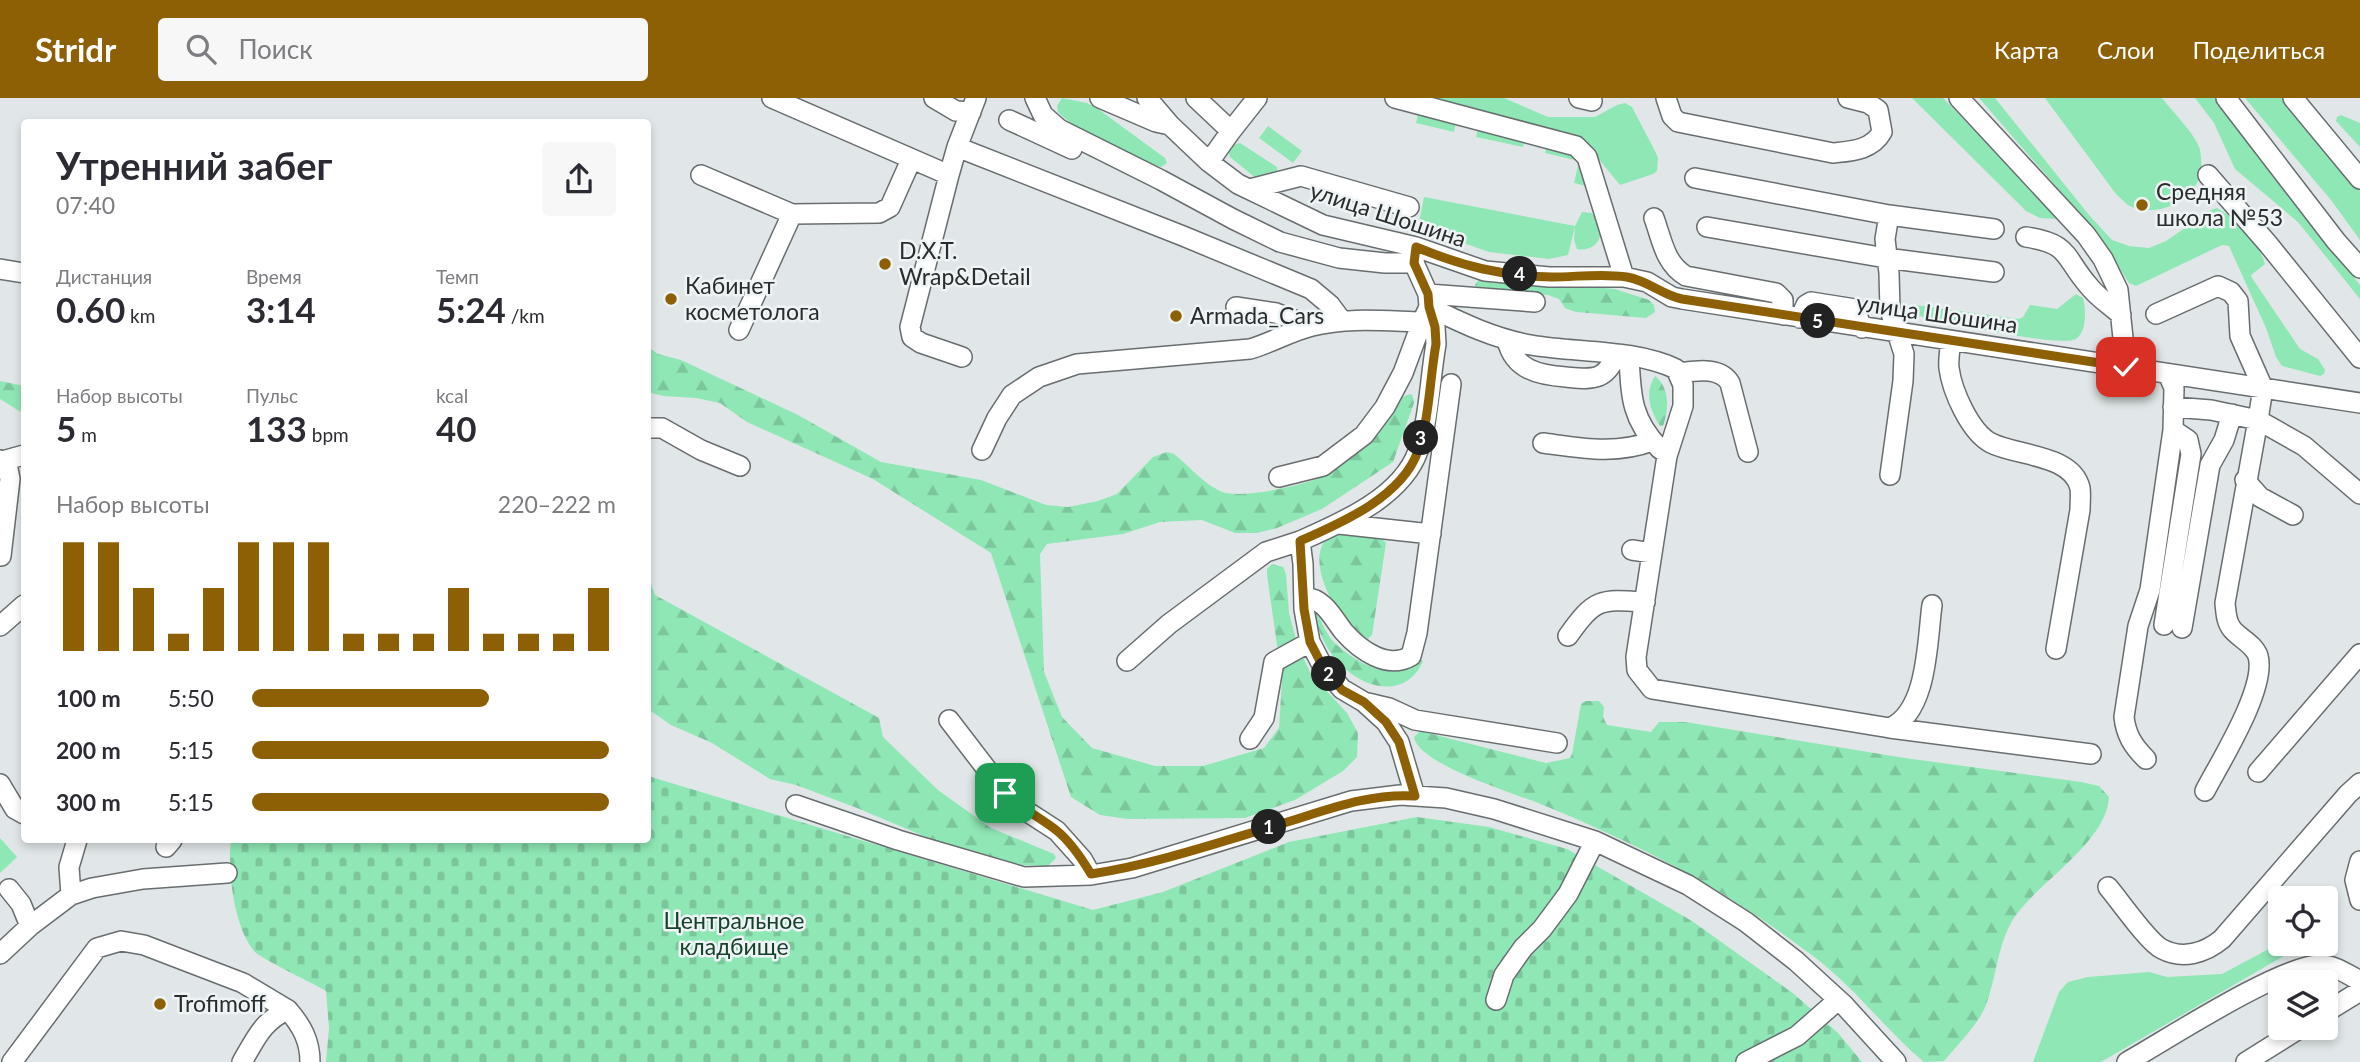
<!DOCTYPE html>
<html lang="ru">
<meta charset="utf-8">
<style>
:root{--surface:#fff;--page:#f7f7f7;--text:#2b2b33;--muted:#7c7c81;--accent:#8d6006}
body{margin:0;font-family:Lato,sans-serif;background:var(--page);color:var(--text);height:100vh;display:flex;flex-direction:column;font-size:26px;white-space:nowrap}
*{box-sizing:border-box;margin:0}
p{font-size:23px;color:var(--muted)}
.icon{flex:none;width:38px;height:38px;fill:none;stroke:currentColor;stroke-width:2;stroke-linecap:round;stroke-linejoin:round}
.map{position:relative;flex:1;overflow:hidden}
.side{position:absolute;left:21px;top:21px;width:630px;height:724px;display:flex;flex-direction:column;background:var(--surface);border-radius:7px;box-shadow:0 4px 10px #0003}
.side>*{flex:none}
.tools{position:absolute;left:2268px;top:788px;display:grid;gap:14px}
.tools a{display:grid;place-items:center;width:70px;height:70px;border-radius:7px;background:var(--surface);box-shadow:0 4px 10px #0003;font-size:35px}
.pin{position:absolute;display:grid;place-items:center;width:60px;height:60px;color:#fff;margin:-30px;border-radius:14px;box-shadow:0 4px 10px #0006}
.km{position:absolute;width:35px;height:35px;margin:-18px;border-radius:50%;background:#222;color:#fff;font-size:19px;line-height:35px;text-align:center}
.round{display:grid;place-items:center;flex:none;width:74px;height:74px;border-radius:7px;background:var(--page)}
.head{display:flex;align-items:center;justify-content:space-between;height:119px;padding:0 35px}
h1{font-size:38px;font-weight:700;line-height:52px}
.stats{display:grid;grid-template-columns:repeat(3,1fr);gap:10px;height:119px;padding:7px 35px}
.stats div{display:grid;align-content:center}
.stats b{font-size:35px;font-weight:700}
.stats small{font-size:19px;font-weight:400}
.stats p{font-size:19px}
.chart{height:196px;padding:14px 35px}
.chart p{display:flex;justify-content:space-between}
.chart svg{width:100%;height:126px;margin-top:7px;stroke:var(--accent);stroke-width:6}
ul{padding:0 35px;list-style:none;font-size:23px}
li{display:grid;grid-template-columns:112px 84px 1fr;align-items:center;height:52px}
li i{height:18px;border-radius:9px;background:var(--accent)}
header{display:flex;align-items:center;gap:42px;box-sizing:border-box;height:98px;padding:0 35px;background:var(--accent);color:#fff}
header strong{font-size:33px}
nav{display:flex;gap:38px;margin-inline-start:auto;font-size:24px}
.search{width:490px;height:63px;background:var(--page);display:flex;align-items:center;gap:18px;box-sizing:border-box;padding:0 24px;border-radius:7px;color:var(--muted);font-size:26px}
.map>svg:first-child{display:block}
.green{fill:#8fe7b5}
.forest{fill:url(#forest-firs)}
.cemetery{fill:url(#cemetery-stones)}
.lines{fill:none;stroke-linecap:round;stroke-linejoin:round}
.minor-casing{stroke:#686d6f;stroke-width:22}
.minor{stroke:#fff;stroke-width:19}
.route-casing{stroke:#fff;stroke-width:14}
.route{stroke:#8d6006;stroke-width:9}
.poi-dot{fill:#8d6006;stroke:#eef4f5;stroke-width:2.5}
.labels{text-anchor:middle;stroke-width:5;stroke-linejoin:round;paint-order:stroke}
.poi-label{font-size:23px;fill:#2a2c2d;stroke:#eef4f5;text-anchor:start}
.street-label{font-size:23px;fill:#2a2c2d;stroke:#eef4f5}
.park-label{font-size:23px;fill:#17412b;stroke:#eef4f5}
</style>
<header>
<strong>Stridr</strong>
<div class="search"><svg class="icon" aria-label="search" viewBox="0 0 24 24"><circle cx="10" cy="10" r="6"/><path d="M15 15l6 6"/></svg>Поиск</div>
<nav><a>Карта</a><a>Слои</a><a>Поделиться</a></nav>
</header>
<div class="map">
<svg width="2360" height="964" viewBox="0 0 2360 964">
<defs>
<pattern id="forest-firs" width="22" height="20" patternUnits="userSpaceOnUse" patternTransform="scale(1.75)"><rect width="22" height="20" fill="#8fe7b5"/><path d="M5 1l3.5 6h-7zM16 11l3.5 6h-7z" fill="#7cc69c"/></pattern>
<pattern id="cemetery-stones" width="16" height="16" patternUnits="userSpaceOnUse" patternTransform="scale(1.75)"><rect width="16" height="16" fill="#8fe7b5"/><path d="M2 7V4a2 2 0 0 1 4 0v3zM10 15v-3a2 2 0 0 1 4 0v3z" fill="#7cc69c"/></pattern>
</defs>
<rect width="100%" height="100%" fill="#e1e7e8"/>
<!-- green -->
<path class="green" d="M 1062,0 L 1087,5 L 1098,11 L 1165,60 L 1167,65 L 1161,69 C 1133,63 1079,35 1058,14 L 1057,8 Z
M 1434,0 L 1504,0 L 1548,19 L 1595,19 L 1617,7 L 1625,5 L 1632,9 L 1655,53 L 1658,60 L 1657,73 L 1653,76 L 1620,87 L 1587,47 L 1574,36 L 1458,10 Z
M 1912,0 L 1943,0 L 2055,116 L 2057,121 L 2040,120 L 2026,113 Z
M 1979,0 L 1995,0 L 2089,117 L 2112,142 L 2129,148 L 2149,150 L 2166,143 L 2211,112 L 2217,110 C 2237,121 2259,144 2265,166 L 2251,177 L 2252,180 L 2300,251 L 2318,261 L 2325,272 L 2324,276 L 2320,278 L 2282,268 L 2276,259 L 2266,230 L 2229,148 L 2222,147 L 2136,188 L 2129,185 L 2094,132 Z
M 2045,0 L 2162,0 C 2172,13 2197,38 2200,52 C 2201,58 2202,68 2201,74 C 2195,102 2158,120 2132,109 C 2126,107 2121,100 2116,96 Z
M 2195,0 L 2214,0 L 2360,187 L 2360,201 L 2298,124 L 2235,71 L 2214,25 Z
M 2245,0 L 2282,0 L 2360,93 L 2360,142 L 2331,102 Z
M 1418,16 L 1456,25 L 1454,34 L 1416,25 Z
M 2341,17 L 2360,25 L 2360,49 L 2336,23 L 2337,19 Z
M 1268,28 L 1302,53 L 1293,65 L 1259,40 Z
M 1478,30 L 1525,40 L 1523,49 L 1476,39 Z
M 1240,45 L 1277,69 L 1277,77 L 1257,81 L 1230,59 L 1228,53 L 1232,47 Z
M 1547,46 L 1578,57 L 1590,89 L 1574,85 L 1579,63 L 1545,55 Z
M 1424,99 L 1575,128 L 1582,114 L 1592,115 C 1595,120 1599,126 1600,131 C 1603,145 1589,154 1577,151 L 1574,142 L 1575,129 L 1568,157 L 1549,161 L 1489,154 L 1418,129 Z
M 2076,196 L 2083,200 C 2086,211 2087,234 2076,241 C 2060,250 1949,224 1925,220 L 1914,215 L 1912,210 L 1915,207 L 2019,221 L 2023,219 L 2030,207 L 2057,211 Z
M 0,740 L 17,759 L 0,775 Z
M 2280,845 L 2306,845 L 2101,964 L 2033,964 L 2059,894 L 2068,884 L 2088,879 L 2149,874 L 2167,879 L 2222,876 Z"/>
<!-- forest -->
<path class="forest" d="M 1481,178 L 1615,191 L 1649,202 L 1654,207 L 1655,214 L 1646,220 L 1576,214 L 1565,210 L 1559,201 L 1548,197 L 1479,195 L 1475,187 Z
M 648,249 L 658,256 L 681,262 L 798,317 L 881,364 L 981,382 L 1046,407 L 1068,409 L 1098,403 L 1117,396 L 1153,359 L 1167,354 L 1174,356 C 1188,367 1203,385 1220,393 C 1237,402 1301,388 1319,380 C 1329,376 1365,351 1371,343 C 1382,329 1392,297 1412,296 L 1414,305 L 1393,364 L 1322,411 L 1277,430 L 1257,435 L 1235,435 L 1202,422 L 1160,424 L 1123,436 L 1047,446 L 1040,456 L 1044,574 L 1062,619 L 1092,650 L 1155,668 L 1203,668 L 1264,650 L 1279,630 L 1282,582 L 1267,477 L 1267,471 L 1272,466 L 1283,469 L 1286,476 L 1289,515 L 1298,549 L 1311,576 L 1347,615 L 1358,635 L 1357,659 L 1343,673 L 1295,702 L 1245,720 L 1128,721 L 1100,717 L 1071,699 L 991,455 L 873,381 L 747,324 L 720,305 L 696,300 L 663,298 L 648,294 Z
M 1655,278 C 1670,290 1669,311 1663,328 L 1660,328 C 1650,312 1644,295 1655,278 Z
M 0,283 L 24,288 L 24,316 L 0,301 Z
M 1334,435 L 1381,439 L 1386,445 L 1372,537 L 1365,543 C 1341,529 1296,455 1334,435 Z
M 648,478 L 655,497 L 879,620 L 883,639 L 938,692 L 991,730 L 1054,756 L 1056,760 L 1048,768 L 1022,767 L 938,744 L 857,710 L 796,687 L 770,681 L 712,645 L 671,627 L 648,611 Z
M 1314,512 C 1321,520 1324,532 1331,541 C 1343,555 1375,576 1394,573 C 1403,571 1411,565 1419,560 L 1423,563 C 1409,596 1374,594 1349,574 C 1330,560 1317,535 1314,512 Z
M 1586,603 L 1599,603 L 1604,609 L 1603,619 L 1607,627 L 1651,634 L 1659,624 L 1685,624 L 1905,660 L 2081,684 L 2099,688 L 2109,699 C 2107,744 2038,784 2014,820 C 1998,844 1996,881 1986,907 C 1979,925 1957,948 1944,963 L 1924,964 C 1890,936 1863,900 1829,871 C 1817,860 1803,851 1791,842 C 1733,799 1672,764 1607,735 C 1584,724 1561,714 1538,705 C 1513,695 1418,666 1414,639 L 1420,633 L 1546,665 L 1570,660 L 1572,656 L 1581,606 Z"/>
<!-- cemetery -->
<path class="cemetery" d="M 648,678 L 1093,812 L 1163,794 L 1289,744 L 1417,719 L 1489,729 L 1567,751 L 1692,823 L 1794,896 L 1838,935 L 1862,964 L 326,964 L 329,930 L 326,893 C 313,885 261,861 254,853 C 234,829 227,772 231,742 L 648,742 Z"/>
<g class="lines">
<!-- minor casing -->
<g class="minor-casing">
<path id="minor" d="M 772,0 L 949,77
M 934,0 L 956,13 L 971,14
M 1035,0 L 1043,17 L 1059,31 L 1161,82 L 1233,121 L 1280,144 L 1339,160 L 1385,165 L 1414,165 L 1415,153
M 1100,0 L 1156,24 L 1170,27
M 1147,0 L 1170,27 L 1209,64 L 1238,86 L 1323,127 L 1416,149 L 1485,173 L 1549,179 L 1624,179 L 1647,184 L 1672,199 L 1682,201 L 2360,305
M 1196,0 L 1231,33 L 1209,64
M 1395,0 L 1576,48 L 1587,59 L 1624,179
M 1579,0 L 1592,3
M 1666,0 L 1672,18 L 1678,24 L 1833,55 C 1852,53 1872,52 1882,34 L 1878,12 L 1868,5 L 1848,0
M 1959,0 L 2086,137 L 2103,161 L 2118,192 L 2126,269
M 2226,0 L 2336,143 L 2360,170
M 2293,0 L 2360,81
M 1009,22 L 1072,51
M 1231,33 L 1257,0
M 957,49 L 1183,138 L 1311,191 L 1330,207 L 1342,223
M 701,77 L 792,116 L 879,115 L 890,109 L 911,62
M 2208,77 L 2268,146 L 2360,260
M 1695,80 L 1889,117 L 1994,131
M 1250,91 L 1301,78 L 1409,109
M 1889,117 L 1885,141 L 1889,175 L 1890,212 L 1904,256 L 1903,283 L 1890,377
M 1654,120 C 1662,142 1665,166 1686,178 L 1776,195 L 1783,202 L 1783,217
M 1707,129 L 1886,160 L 1994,174
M 2026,139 C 2071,146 2063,158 2088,187 C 2097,199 2110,207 2121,217
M 1414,165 L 1428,196 L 1429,209 C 1462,225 1495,241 1531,247 C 1577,255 1634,251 1676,271 L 1683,287 L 1683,308 L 1667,358 L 1636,559 L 1637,572 L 1652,591 L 1890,630 C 1928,613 1927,544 1932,507
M 0,171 L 24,175
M 1428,196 L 1535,204
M 1236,209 L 1276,215 L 1310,228
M 2156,216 L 2218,188 L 2231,194 L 2238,203 L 2240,238 L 2263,290 L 2258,322 L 2304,348 L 2360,396
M 1800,220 L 1806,207 L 1811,204 L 1855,211 L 1862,230
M 739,232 L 792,116
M 1507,242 C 1514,272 1539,277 1566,279 C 1577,280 1589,282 1599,278 C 1608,274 1612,265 1617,258
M 1951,243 C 1950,251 1948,262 1949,270 C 1952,293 1970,334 1991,345 C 2016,358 2072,356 2080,390 C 2081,396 2080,405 2080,412 L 2056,551
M 962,259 L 921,245 L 912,239 L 910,229 L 949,77 L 957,49 L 976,0
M 1629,259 C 1631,298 1631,321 1660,351
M 1678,275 C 1695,273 1720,268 1730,285 L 1748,354
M 2173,309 L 2211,312 L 2258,322 L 2225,505 C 2226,514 2226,524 2232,531 C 2239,540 2254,546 2258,558 C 2267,590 2220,664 2205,693
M 648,330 L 662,330 L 701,352 L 740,368
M 1543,345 C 1581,350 1616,357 1652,343
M 982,352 L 997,320 L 1012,297 L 1039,279 L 1077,266 L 1250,251 C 1271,245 1291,233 1312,228 C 1348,219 1385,223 1422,224 L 1429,209
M 0,362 L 8,371 L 10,381 L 1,458
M 2,363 L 24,357
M 1279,379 L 1323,368 L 1364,337 L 1385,309 L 1403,275 L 1422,224
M 2245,382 L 2260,399 L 2293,417
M 1339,426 L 1431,436
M 1632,452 L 1652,455
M 1304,499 C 1325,501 1332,519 1344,534 C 1360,552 1387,572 1411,558 L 1417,535 L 1451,286
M 2164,527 L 2191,356 L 2188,342 L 2173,332
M 0,528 L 24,507
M 2182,530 L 2210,367 L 2224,342 L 2232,316
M 1568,538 C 1595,500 1600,501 1645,504
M 1127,563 L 1169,526 L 1266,454 L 1300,443
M 1368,605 L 1389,610 L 1415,622 L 1557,645
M 949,622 L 1005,695 L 1020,709 L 1057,733 L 1082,761 L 1091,777
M 1890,630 L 2091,656
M 1250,641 L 1264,620 L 1274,564 L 1310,544
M 2146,661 C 2133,648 2126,637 2124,619 L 2138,528 L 2150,492 L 2173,332 L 2174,290 L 2168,276
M 2258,674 L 2360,556
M 0,686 L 15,711 L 24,716
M 1415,698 L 1399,644 L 1386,624 L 1364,604 L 1342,591 L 1323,569 L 1310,544 L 1304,511 L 1303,466 L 1300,443 C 1341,425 1402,399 1418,353 C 1429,322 1430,280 1436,246 L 1435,229 L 1429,209
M 796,707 L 898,742 L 1024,779 L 1091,777 L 1132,770 L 1351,703 L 1400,697 L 1446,700 L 1494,711 L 1595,743 L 1688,787 L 1746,824 L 1796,863 L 1843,906 L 1896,964
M 166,749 L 172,742
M 2360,763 L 2355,782 L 2360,802
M 2108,789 C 2120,803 2148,844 2162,851 C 2183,862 2205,855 2222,841 L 2348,696 L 2360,685
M 9,791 L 21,806 L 30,828
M 71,797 L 69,769 L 77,742
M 0,856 L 30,828 L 71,797 L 92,790 L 143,781 L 227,775
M 1496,902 L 1504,877 L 1523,850 L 1542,831 L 1568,796 L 1595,743
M 2326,914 L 2360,893
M 12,964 L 97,850 L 121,843 L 144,847 L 243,885 L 288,912
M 242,964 C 255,942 263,922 288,912 C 302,928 310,943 310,964
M 1746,964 L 1797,938 L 1838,902
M 2127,964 C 2166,942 2281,867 2320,867 C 2335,867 2347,876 2360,883
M 2246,964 L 2302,929"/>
</g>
<!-- minor -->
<use href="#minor" class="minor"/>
</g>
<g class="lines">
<!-- route casing -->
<g class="route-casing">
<path id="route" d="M 1005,695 C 1021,710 1039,719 1056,732 C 1070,743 1082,761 1091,776 C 1156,766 1220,744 1284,725 C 1327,712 1369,695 1415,698 L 1399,644 L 1386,624 L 1364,604 L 1342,592 L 1323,569 L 1310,544 L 1304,511 L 1300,443 C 1341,425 1402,399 1418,353 C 1429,323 1430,279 1436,246 L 1435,229 L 1429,209 L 1428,196 L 1414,165 L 1416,149 C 1462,168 1501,178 1552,179 C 1576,179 1603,175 1627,179 C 1649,183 1662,197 1682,201 L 2126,269"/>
</g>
<!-- route -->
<use href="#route" class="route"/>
</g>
<!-- markers -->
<g class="poi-dot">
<circle cx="2142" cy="107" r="7"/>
<circle cx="885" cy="166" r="7"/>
<circle cx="671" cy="201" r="7"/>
<circle cx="1176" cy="218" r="7"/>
<circle cx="160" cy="906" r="7"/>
</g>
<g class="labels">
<!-- poi labels -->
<g class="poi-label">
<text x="2156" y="102">Средняя<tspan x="2156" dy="26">школа №53</tspan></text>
<text x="899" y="161">D.X.T.<tspan x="899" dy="26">Wrap&amp;Detail</tspan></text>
<text x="685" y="196">Кабинет<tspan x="685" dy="26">косметолога</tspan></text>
<text x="1190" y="226">Armada_Cars</text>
<text x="174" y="914">Trofimoff</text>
</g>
<!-- street labels -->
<g class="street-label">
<text transform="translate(1388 117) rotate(18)" y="8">улица Шошина</text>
<text transform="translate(1937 216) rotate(8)" y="8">улица Шошина</text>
</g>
<!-- park labels -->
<g class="park-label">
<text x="734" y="831">Центральное<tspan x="734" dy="26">кладбище</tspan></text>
</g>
</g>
</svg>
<div class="tools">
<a><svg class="icon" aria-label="locate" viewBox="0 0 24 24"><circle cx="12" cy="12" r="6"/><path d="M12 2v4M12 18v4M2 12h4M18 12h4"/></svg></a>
<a><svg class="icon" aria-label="layers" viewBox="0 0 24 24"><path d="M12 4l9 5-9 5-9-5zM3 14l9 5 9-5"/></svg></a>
</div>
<div class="pin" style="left:1005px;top:695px;background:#1e9e55"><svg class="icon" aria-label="arrive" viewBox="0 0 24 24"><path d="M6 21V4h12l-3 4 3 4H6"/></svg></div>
<div class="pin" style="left:2126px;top:269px;background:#d93025"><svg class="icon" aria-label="check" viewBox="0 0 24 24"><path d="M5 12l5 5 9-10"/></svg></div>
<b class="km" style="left:1269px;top:729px">1</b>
<b class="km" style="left:1329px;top:576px">2</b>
<b class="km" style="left:1421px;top:340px">3</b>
<b class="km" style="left:1520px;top:176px">4</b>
<b class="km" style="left:1818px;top:223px">5</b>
<section class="side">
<div class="head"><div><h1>Утренний забег</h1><p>07:40</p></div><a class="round"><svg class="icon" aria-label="share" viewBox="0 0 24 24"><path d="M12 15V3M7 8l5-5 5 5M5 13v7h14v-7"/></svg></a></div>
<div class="stats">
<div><p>Дистанция</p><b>0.60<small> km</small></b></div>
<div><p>Время</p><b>3:14</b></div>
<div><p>Темп</p><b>5:24<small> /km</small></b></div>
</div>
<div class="stats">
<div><p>Набор высоты</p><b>5<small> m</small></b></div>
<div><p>Пульс</p><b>133<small> bpm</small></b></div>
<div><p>kcal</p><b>40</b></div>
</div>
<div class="chart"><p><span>Набор высоты</span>220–222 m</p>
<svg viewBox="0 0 160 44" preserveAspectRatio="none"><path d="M5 44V6M15 44V6M25 44V22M35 44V38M45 44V22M55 44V6M65 44V6M75 44V6M85 44V38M95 44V38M105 44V38M115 44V22M125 44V38M135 44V38M145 44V38M155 44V22"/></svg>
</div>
<ul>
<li><b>100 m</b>5:50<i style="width:65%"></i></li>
<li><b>200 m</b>5:15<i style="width:98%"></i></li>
<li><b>300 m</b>5:15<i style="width:98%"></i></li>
</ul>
</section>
</div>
